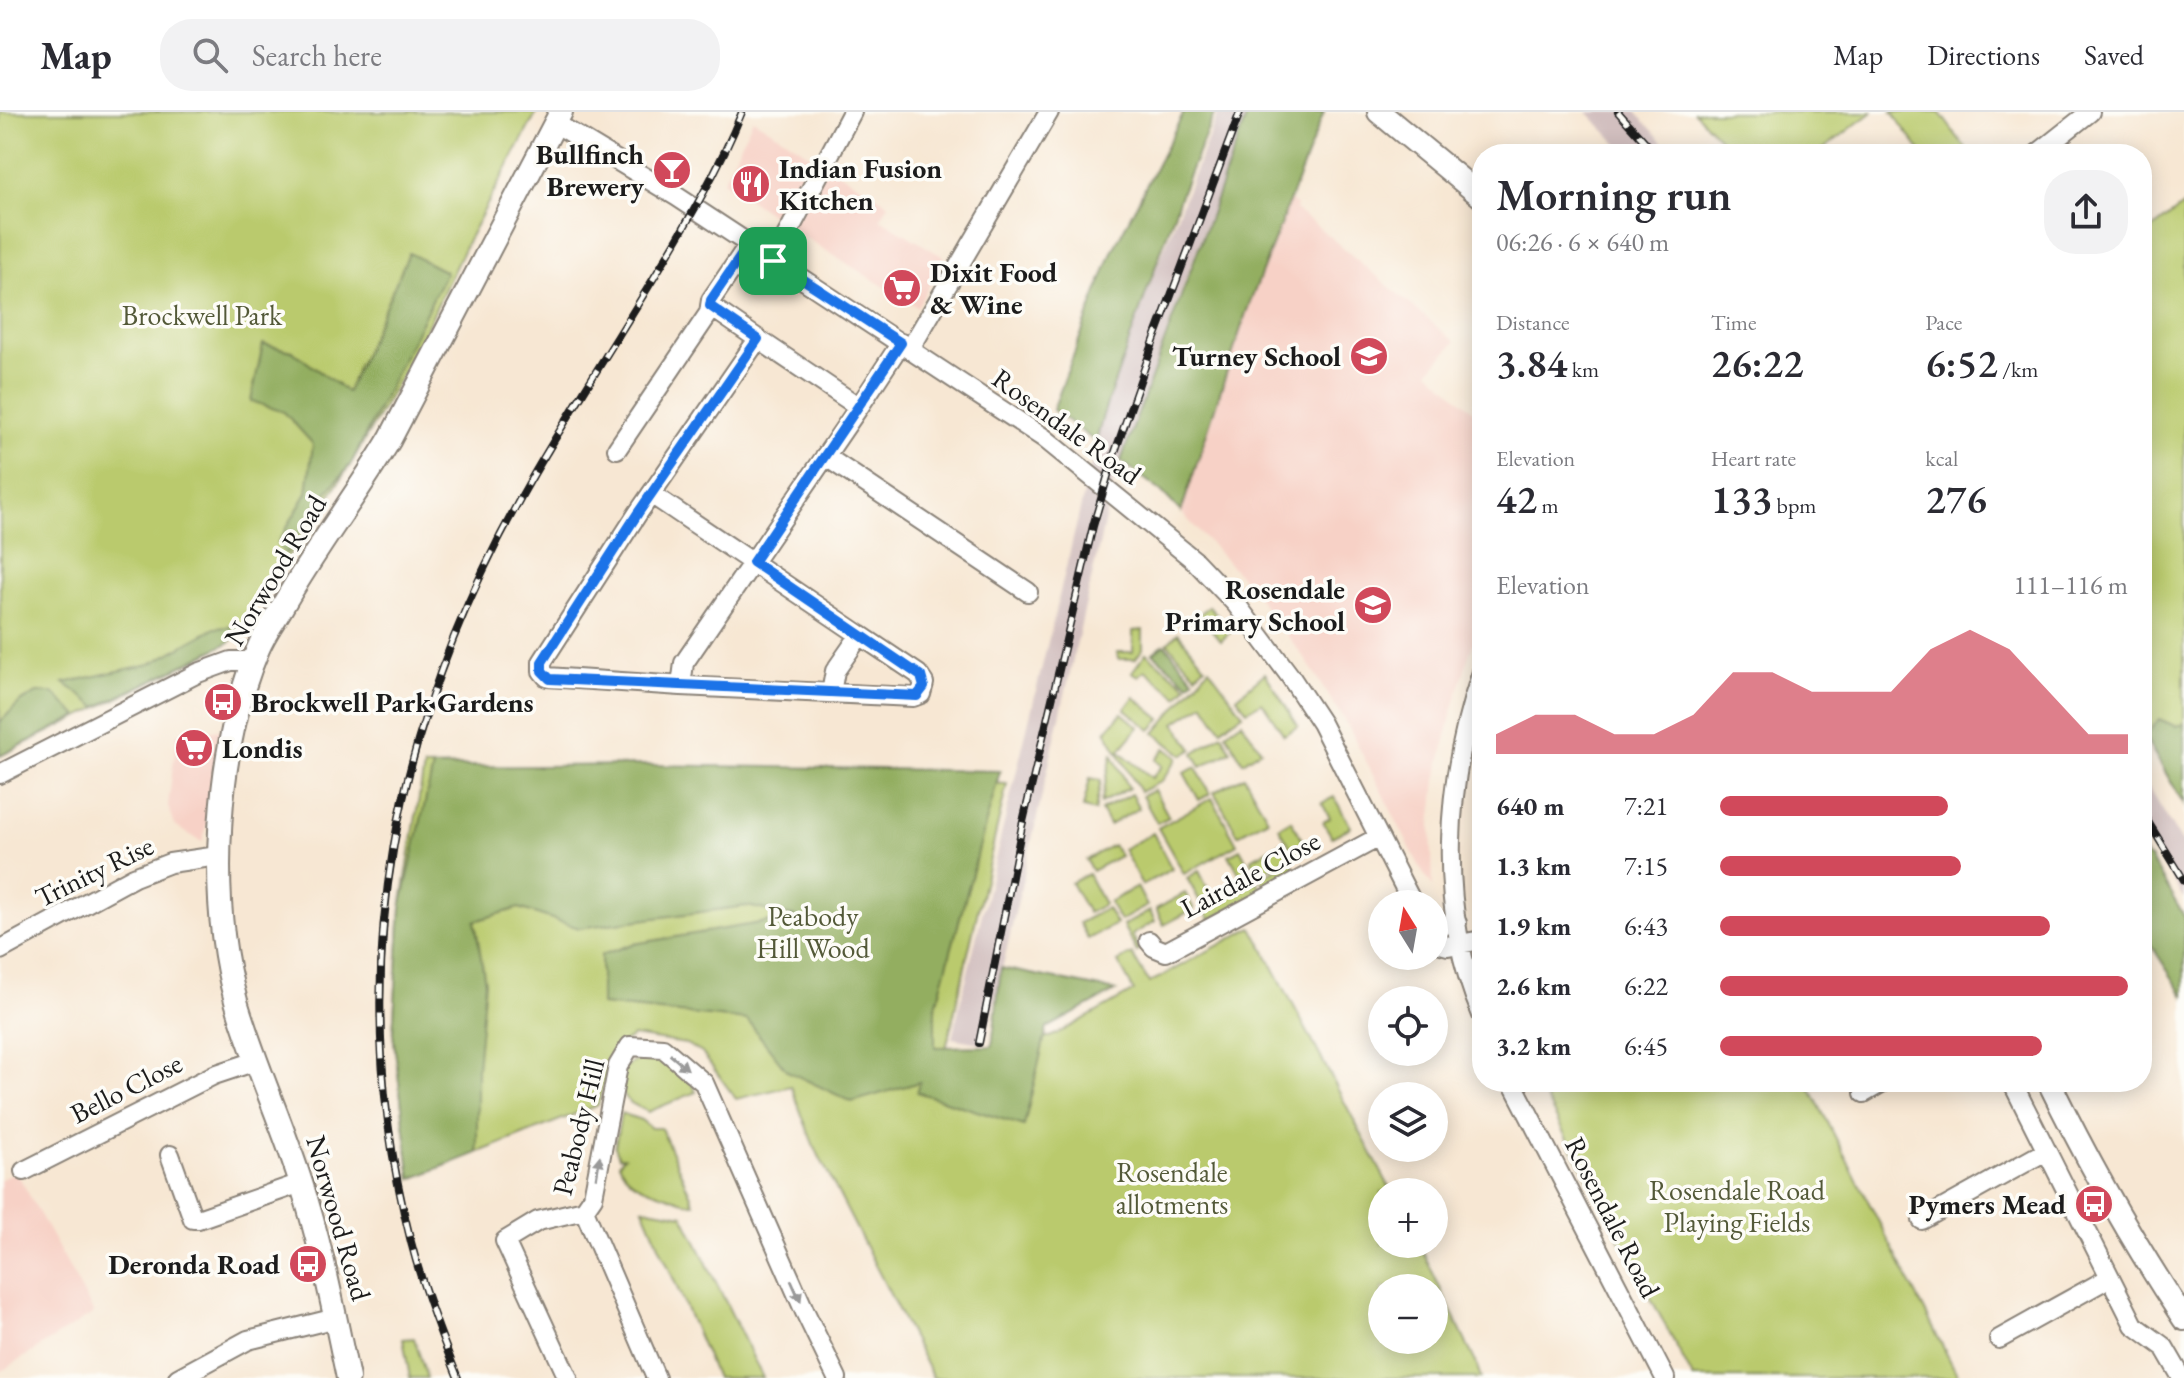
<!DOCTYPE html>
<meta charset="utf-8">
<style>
:root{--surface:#fff;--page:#f2f2f3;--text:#2b2b33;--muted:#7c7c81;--line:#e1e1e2;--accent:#d1495b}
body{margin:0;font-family:"EB Garamond",serif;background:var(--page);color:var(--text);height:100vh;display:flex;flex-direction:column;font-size:30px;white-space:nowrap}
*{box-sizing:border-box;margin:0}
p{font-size:26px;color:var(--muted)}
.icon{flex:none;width:44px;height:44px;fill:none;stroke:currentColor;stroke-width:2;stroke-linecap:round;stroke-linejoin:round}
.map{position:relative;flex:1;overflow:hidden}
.details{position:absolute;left:1472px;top:32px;width:680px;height:948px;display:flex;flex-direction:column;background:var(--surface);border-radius:32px;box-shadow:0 4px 20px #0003}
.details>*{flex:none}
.needle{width:52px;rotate:349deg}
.fabs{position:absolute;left:1368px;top:778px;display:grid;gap:16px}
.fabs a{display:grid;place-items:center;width:80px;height:80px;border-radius:50%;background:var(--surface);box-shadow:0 4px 20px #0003;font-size:40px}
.pin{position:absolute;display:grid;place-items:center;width:68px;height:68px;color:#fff;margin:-34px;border-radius:16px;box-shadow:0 4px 12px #0006}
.round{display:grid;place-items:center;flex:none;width:84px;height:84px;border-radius:32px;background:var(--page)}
.head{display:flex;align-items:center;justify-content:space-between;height:136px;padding:0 24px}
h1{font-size:44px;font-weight:600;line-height:60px}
.figures{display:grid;grid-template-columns:repeat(3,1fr);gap:12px;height:136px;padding:8px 24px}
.figures div{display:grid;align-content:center}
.figures b{font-size:40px;font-weight:600}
.figures small{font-size:22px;font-weight:400}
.figures p{font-size:22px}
.chart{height:224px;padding:16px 24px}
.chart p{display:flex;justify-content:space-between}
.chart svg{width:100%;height:144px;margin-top:8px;fill:var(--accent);opacity:.7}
ul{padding:0 24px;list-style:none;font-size:26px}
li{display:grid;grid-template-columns:128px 96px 1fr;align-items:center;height:60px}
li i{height:20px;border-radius:10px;background:var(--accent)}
header{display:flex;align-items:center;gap:48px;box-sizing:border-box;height:112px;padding:0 40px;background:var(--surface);border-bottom:2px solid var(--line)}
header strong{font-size:38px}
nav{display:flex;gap:44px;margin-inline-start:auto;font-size:28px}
.search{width:560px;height:72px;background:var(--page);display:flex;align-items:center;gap:20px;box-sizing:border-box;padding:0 28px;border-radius:32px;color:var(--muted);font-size:30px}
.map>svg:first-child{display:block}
.built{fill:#f7d1c6}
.industrial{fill:#d2bfbf}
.green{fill:#baca6d;stroke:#6b7344;stroke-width:2;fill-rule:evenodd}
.forest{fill:#93ae60;stroke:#58653e;stroke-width:2}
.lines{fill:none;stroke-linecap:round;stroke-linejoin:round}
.minor-casing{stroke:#8a8278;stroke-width:22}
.major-casing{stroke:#8a8278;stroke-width:26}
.minor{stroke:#fff;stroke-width:18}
.major{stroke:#fff;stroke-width:22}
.rail-casing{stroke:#1c1c1c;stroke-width:8}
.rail{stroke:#fdfcf7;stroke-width:5;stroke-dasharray:15;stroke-linecap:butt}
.oneway{fill:#999}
.route-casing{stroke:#fff;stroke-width:16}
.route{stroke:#1a73e8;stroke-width:10}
.labels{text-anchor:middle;stroke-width:7;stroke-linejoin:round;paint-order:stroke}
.poi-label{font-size:28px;font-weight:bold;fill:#1c1c1c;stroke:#fdfcf7;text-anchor:end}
.park-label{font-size:28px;fill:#535938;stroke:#fdfcf7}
.street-label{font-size:28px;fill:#1c1c1c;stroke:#fdfcf7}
</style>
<header>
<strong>Map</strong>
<div class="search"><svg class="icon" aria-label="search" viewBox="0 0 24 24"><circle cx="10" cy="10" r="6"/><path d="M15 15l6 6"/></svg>Search here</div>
<nav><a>Map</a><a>Directions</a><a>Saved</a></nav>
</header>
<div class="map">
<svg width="2184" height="1266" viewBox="0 0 2184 1266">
<rect width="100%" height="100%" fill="#fdfcf7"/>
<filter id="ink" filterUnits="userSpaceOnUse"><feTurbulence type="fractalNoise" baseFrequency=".0125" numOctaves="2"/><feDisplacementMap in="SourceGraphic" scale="16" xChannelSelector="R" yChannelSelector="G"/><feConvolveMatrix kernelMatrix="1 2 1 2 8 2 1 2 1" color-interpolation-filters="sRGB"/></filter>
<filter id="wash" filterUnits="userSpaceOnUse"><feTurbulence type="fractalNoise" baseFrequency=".006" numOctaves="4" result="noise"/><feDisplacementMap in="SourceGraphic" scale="32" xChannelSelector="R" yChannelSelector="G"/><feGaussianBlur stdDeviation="1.8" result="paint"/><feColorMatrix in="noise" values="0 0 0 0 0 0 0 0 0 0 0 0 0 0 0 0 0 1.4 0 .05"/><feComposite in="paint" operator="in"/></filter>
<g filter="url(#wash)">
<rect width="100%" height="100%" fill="#f7e7d3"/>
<!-- built -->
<path class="built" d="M 753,7 L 889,92 L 880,107 L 945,146 L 917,195 L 801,123 L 723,69 Z
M 1289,87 L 1296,93 L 1295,98 L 1311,109 L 1455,230 L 1429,259 L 1482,307 L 1482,514 L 1471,537 L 1451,603 L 1436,668 L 1431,713 L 1433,774 L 1423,761 L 1348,614 L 1306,548 L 1247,471 L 1181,400 L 1246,201 Z
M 223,617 L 211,694 L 202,730 L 175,714 L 168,694 L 177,622 Z
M 16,1059 L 94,1201 L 0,1260 L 0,1068 Z"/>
<!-- industrial -->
<path class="industrial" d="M 1219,0 L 1248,0 L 1186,165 L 1114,368 L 985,932 L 952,926 L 1103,303 L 1159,149 Z
M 1587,0 L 1636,0 L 1674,42 L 1627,42 Z
M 2142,664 L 2184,734 L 2184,787 L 2142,719 Z"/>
<!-- green -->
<path class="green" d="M 0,0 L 537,0 L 467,130 L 415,240 L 349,355 L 248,504 L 242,521 L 209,541 L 0,644 Z
M 1694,0 L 1872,0 L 1817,42 L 1735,42 Z
M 1892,0 L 1939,0 L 1970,42 L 1923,42 Z
M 2184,93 L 2184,692 L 2142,621 L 2142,125 Z
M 1209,494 L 1231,519 L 1221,529 L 1199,503 Z
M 1143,518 L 1143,537 L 1135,547 L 1118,547 L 1117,540 L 1133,540 L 1133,519 Z
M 1178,521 L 1205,554 L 1196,563 L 1167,531 Z
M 1146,541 L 1187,574 L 1178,585 L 1145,558 L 1139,564 L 1132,560 Z
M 1209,556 L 1243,602 L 1221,617 L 1204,592 L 1175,611 L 1193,637 L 1183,643 L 1155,621 Z
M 1265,561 L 1298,614 L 1284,623 L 1262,590 L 1247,599 L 1237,585 Z
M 1134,585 L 1161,607 L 1151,618 L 1125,597 Z
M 1122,601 L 1139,615 L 1119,639 L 1152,666 L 1162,654 L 1156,648 L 1165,636 L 1178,646 L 1162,669 L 1140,680 L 1106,619 Z
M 1242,610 L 1261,638 L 1243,650 L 1226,621 Z
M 1222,622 L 1231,639 L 1201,655 L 1194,641 Z
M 1112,642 L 1129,676 L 1101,691 Z
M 473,654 L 1007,672 L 937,976 L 1010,940 L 1057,922 L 1134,879 L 1118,850 L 1132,842 L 1149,871 L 1252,815 L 1392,1080 L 1382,1080 L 1382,1132 L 1419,1132 L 1476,1251 L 1481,1266 L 933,1266 L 813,1032 L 791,974 L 736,987 L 702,941 L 686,932 L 633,924 L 612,939 L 598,993 L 411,1067 L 393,921 L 401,796 L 424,655 ZM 1382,1176 L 1434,1176 L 1434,1228 L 1382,1228 Z
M 1196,655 L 1210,682 L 1199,688 L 1184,661 Z
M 1244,664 L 1268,707 L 1238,723 L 1214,680 Z
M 1090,666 L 1101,668 L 1095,699 L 1083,696 Z
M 1154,678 L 1169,705 L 1157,711 L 1142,684 Z
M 1131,682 L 1139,696 L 1109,713 L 1101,698 Z
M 1334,685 L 1351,715 L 1332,725 L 1323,710 L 1330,706 L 1322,691 Z
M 1212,686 L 1237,732 L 1184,762 L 1158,716 Z
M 1291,708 L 1308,739 L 1296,745 L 1279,715 Z
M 1153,721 L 1172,757 L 1142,773 L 1123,737 Z
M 1281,731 L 1289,746 L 1259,762 L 1251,747 Z
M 1113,733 L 1120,744 L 1092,759 L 1086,748 Z
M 1240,737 L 1255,764 L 1244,770 L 1229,743 Z
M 1291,749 L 1297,761 L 1267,777 L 1261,766 Z
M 1199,759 L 1213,787 L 1202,793 L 1187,766 Z
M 1088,762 L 1104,792 L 1088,801 L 1071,771 Z
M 1257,769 L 1263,779 L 1210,808 L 1205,797 Z
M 1137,775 L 1147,794 L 1120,809 L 1109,790 Z
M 1185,781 L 1194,797 L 1164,813 L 1156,797 Z
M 1107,796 L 1116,812 L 1088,827 L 1079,811 Z
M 1150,799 L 1155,809 L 1132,823 L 1140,838 L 1137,840 L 1123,814 Z
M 654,944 C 676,951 686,960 696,980 L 648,1000 C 619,985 621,988 624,955 L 644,945 Z
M 1537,970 L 1807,970 L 1959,1266 L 1693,1266 Z
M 621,1001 L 641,1008 L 651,1016 L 661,1016 L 694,1091 C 681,1092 676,1086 664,1083 C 645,1076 628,1073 619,1051 L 624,1045 L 619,1045 L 615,1035 Z
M 643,1096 L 683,1103 L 763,1266 L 716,1266 Z
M 414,1226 L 427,1266 L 410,1266 L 403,1227 Z"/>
<!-- forest -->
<path class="forest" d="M 1184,0 L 1215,0 L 1183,77 L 1103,303 L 1096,330 L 1053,298 L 1112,140 Z
M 1248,0 L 1324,0 L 1246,201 L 1181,400 L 1162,380 L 1121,349 Z
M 409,141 L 446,160 L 351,352 L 320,388 L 286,442 L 277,432 L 307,381 L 313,332 L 284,300 L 251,289 L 263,232 L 292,239 L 347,280 Z
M 241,514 L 230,530 L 97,595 L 64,571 L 150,552 L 215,516 Z
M 1164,532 L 1194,567 L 1189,572 L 1153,541 Z
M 37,581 L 53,581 L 78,604 L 0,644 L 0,610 L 21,589 Z
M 2159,607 L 2175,614 L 2184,612 L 2184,692 L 2145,625 Z
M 646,653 L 1000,659 L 935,898 L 935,935 L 992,934 L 1001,856 L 1116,879 L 1047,916 L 1024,1014 L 917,980 L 920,970 L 852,990 L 787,959 L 747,908 L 601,893 L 601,843 L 633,832 L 796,805 L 747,794 L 579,816 L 519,796 L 475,809 L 485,870 L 477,957 L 477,1041 L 411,1067 L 393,921 L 401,796 L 433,655 Z
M 2142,741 L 2151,748 L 2184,804 L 2184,884 L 2142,819 Z"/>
</g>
<g filter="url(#ink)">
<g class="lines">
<!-- minor casing -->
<g class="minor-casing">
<path id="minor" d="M 555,11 L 676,84 L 1044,326 L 1194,448 L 1236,492 L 1290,564 L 1321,611 L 1413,792
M 2037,42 L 2090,0
M 773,149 L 852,0
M 710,194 L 758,227 L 638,401 L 542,550 L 542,559 L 547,565 L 681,574 L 684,551 L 859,295 L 758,227
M 910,237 L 1049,0
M 859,295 L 901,231
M 617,337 L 709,201 L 711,188 L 749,132
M 825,344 L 1028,480
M 651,382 L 860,523
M 1482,560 C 1445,669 1436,795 1482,903
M 681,574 L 913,585 L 921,582 L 924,571 L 918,562 L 860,523 L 835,559 L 831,581
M 0,662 L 198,561 L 231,549 L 253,549
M 1434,812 L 1443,813 L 1457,811
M 1149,829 L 1154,835 L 1166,840 L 1379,725
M 1434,830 L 1448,834 L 1482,828
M 0,838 L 134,765 L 170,751 L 218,744
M 1512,970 L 1665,1266
M 2012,970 L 2134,1213 L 2164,1235 L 2182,1266
M 1864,981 L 1883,970
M 170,1043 L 193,1107 L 198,1107 L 301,1071
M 24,1059 L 214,963 L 256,949
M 584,1098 L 593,1085 L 618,954 L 630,934 L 663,936 L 704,971 L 805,1200 L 837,1266
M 584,1098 L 656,1266
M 1922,1108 L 2046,1039
M 1999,1227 L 2109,1166
M 178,1266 L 248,1228 L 336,1206
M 568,1266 L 505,1129 L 538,1109 L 584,1098"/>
</g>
<!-- major casing -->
<g class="major-casing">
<path id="major" d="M 1379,0 L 1482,85
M 2049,970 C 2090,1054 2132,1129 2184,1207
M 348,1266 C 334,1201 322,1135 301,1071 C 282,1010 254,951 236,889 C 207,785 216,636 258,537 C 264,522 274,509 282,495 C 315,437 356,384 390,327 L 561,0"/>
</g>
<!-- minor -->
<use href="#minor" class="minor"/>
<!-- major -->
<use href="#major" class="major"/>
<!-- rail casing -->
<g class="rail-casing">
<path id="rail" d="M 1618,0 L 1656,42
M 2142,700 L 2184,768
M 979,931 L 1022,714 L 1093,414 L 1114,343 L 1155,226 L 1240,0
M 458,1266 C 440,1221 423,1177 411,1130 C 341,855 394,604 534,362 C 572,297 613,233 652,169 C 685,114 718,60 742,0"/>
</g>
<!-- rail -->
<use href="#rail" class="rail"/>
</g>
<!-- one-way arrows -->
<defs><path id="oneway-solid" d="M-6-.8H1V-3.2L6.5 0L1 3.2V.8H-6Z" transform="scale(2)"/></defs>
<g class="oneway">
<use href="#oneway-solid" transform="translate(679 950) rotate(40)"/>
<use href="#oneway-solid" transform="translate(598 1055) rotate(-81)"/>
<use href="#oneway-solid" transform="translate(796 1179) rotate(66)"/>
</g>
</g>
<g class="lines" filter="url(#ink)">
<!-- route casing -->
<g class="route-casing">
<path id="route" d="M 749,132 L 901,231 L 753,450 L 921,564 L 924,575 L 917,584 L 550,567 L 542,559 L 542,550 L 638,401 L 758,227 L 710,194 L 711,188 Z"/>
</g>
<!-- route -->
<use href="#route" class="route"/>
</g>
<!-- icons -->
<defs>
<g id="bar-disc" transform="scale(2)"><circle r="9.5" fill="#d1495b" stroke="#fdfcf7"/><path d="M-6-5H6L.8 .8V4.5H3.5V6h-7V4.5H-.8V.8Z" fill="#fff"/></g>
<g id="restaurant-disc" transform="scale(2)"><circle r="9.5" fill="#d1495b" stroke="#fdfcf7"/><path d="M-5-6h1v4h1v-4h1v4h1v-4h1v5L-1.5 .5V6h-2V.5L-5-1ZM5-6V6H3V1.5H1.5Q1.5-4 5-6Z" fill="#fff"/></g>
<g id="supermarket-disc" transform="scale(2)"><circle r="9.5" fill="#d1495b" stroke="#fdfcf7"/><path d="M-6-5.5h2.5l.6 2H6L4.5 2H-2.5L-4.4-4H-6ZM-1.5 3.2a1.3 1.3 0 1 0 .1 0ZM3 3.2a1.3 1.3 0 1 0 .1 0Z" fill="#fff"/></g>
<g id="school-disc" transform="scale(2)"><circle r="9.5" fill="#d1495b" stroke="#fdfcf7"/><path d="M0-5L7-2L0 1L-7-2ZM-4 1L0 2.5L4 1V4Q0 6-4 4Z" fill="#fff"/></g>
<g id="bus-disc" transform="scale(2)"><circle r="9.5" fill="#d1495b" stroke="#fdfcf7"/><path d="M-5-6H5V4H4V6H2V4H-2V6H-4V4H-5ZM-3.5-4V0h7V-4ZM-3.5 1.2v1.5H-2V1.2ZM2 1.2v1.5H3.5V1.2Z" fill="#fff"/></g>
</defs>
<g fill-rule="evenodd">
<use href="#bar-disc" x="672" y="58"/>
<use href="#restaurant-disc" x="751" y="72"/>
<use href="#supermarket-disc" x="902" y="176"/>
<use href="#school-disc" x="1369" y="244"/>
<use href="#school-disc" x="1373" y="493"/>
<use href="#bus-disc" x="223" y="590"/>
<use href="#supermarket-disc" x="194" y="636"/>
<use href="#bus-disc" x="2094" y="1092"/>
<use href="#bus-disc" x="308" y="1152"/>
</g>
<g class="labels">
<!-- poi labels -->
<g class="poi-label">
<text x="644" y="52">Bullfinch<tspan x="644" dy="32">Brewery</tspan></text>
<text x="779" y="66" text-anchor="start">Indian Fusion<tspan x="779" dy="32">Kitchen</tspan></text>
<text x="930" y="170" text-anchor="start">Dixit Food<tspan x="930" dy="32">&amp; Wine</tspan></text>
<text x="1341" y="254">Turney School</text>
<text x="1345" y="487">Rosendale<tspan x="1345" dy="32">Primary School</tspan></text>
<text x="251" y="600" text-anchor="start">Brockwell Park Gardens</text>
<text x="222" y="646" text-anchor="start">Londis</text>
<text x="2066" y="1102">Pymers Mead</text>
<text x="280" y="1162">Deronda Road</text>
</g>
<!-- park labels -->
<g class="park-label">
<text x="202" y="213">Brockwell Park</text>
<text x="813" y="814">Peabody<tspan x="813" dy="32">Hill Wood</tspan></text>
<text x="1172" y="1070">Rosendale<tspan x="1172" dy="32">allotments</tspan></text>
<text x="1737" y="1088">Rosendale Road<tspan x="1737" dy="32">Playing Fields</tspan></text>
</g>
<!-- street labels -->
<g class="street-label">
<text transform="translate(1067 314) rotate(36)" y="10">Rosendale Road</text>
<text transform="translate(275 458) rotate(-59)" y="10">Norwood Road</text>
<text transform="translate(94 759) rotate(-26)" y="10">Trinity Rise</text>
<text transform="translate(1250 762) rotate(-28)" y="10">Lairdale Close</text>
<text transform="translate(126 976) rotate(-27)" y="10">Bello Close</text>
<text transform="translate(578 1015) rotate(-76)" y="10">Peabody Hill</text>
<text transform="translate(1613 1105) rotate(63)" y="10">Rosendale Road</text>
<text transform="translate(339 1106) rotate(74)" y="10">Norwood Road</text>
</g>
</g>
</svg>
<div class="fabs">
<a><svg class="needle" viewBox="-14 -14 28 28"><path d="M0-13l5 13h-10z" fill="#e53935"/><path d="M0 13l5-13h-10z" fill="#7c7c81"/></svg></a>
<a><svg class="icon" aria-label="locate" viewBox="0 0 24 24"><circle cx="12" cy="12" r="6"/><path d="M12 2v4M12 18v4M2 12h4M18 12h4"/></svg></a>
<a><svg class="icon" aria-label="layers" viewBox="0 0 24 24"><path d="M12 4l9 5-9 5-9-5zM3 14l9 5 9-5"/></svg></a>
<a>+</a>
<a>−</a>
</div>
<div class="pin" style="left:773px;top:149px;background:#1e9e55"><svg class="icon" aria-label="arrive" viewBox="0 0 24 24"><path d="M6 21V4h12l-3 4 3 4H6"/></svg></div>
<section class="details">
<div class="head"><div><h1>Morning run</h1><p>06:26 · 6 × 640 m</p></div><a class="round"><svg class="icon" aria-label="share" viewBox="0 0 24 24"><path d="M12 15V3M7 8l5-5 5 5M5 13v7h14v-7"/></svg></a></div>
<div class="figures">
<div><p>Distance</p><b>3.84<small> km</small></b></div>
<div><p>Time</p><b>26:22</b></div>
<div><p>Pace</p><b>6:52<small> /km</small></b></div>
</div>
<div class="figures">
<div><p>Elevation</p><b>42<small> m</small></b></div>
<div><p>Heart rate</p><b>133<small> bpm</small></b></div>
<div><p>kcal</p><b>276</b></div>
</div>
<div class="chart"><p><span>Elevation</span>111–116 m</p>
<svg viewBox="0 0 160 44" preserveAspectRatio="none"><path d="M0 44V38L10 32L20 32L30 38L40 38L50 32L60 19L70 19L80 25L90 25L100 25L110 12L120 6L130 12L140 25L150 38L160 38V44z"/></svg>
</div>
<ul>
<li><b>640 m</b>7:21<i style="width:56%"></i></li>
<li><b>1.3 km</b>7:15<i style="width:59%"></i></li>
<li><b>1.9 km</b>6:43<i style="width:81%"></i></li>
<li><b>2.6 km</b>6:22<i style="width:100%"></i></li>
<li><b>3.2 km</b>6:45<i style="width:79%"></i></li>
</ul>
</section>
</div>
